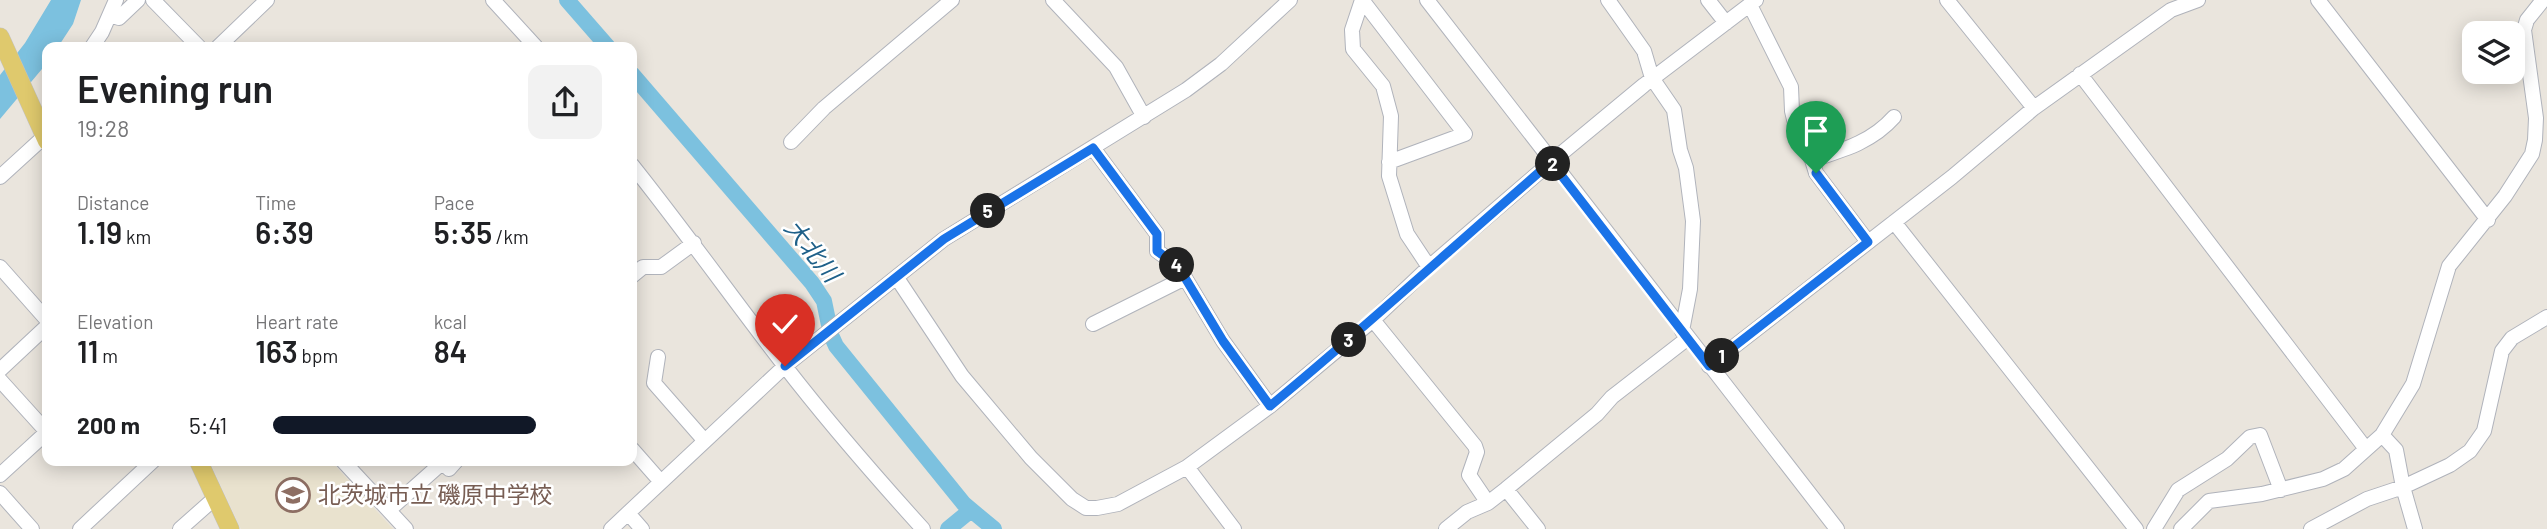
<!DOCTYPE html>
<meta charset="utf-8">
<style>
:root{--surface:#fff;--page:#f2f2f2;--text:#202124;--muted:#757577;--accent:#111827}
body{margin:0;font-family:Barlow,"Noto Sans JP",sans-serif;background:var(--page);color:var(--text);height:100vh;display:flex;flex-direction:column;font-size:26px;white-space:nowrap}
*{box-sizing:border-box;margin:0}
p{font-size:23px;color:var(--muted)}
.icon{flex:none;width:38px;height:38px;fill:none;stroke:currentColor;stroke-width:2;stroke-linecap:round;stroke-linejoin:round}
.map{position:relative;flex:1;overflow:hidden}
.side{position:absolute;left:42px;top:42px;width:595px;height:424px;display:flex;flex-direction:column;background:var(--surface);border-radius:14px;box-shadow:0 4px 18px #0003}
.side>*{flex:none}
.tools{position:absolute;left:2462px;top:21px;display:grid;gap:14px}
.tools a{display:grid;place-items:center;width:63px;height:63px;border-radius:14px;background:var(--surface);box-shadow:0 4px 18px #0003;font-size:35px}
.pin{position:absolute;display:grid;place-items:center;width:60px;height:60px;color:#fff;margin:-72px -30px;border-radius:50% 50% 50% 0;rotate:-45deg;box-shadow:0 0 7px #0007}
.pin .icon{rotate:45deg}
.km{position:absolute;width:35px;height:35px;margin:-18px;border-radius:50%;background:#222;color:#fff;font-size:19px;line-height:35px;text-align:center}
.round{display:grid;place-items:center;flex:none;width:74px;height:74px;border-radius:14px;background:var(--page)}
.headline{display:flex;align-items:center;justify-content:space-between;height:119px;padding:0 35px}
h1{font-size:38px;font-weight:600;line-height:52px}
.metrics{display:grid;grid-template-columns:repeat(3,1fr);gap:10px;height:119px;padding:7px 35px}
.metrics div{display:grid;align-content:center}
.metrics b{font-size:30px;font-weight:600}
.metrics small{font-size:19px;font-weight:400}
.metrics p{font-size:19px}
ul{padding:0 35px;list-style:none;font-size:23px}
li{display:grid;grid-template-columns:112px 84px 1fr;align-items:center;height:52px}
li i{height:18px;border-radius:9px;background:var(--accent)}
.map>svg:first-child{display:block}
.education{fill:#e9e2ce}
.water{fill:#7cc1df}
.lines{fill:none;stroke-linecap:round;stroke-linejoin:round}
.river{stroke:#7cc1df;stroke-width:16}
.minor-casing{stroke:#b0b3bb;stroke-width:16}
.major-casing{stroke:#c3c3c3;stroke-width:19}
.minor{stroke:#fff;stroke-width:14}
.major{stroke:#dfc96d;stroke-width:18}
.route-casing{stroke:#fff;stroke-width:14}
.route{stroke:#1a73e8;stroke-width:9}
.labels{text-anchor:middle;stroke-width:5;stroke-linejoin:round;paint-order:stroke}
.education-label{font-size:23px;fill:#785e54;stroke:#fff;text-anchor:start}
.water-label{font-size:24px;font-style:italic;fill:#1e6089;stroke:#fff}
</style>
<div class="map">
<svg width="2547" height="529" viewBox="0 0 2547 529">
<rect width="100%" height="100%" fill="#eae5dd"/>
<!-- education -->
<path class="education" d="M 209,460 L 330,460 L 393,529 L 241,529 Z"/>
<!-- water -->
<path class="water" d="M 51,0 L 81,0 L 73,24 L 58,47 L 47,47 L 47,63 L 0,119 L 0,75 L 25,43 Z"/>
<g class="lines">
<!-- river -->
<path class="river" d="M 567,0 L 608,47
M 632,74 L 812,283 L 824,301 L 831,335 L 836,346 L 964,504 L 994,529
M 948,529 L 971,510"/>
<!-- minor casing -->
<g class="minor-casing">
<path id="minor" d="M 153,0 L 199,47
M 493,0 L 536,47
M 1053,0 L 1116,67 L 1144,117
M 1362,0 L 1352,30 L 1353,49 L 1383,86 L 1391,116 L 1389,176 L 1407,234 L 1429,267
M 1427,0 L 1837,529
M 1608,0 L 1644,51 L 1652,78 L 1674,110 L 1680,150 L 1686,168 L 1693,221 L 1690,289 L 1682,331
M 1708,0 L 1726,23
M 1947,0 L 2034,108
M 2318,0 L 2488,220
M 1366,5 L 1465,134 L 1389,162
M 1750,5 L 1791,87 L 1792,111 L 1798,136 L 1812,160
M 110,15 L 119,18 L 138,0
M 92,47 L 102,32 L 116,0
M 218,47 L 267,0
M 2080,74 L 2366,449
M 791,142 L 824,108 L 952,0
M 1093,148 L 1157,234 L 1157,251 L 1178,266 L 1223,341 L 1270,406
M 632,165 C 684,230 733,299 784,365 C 828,422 875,476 923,529
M 0,177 L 45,136
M 1894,222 L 2136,529
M 1868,242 L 1816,173 L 1812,160 C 1843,150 1872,142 1894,117
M 0,267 L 47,320
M 632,276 L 643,267 L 661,267 L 694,243
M 897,278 L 962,376 L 1031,458 L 1072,499 L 1086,508 L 1097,508 L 1118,504 L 1187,467 L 1270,406 L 1373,320 L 1429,267 L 1551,162 L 1644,85 L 1756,0
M 1373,320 L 1475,446 L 1477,452 L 1469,475 L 1488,503
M 1093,324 L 1185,278
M 658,357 L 654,383 L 704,440
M 1709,366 L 1952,177 L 2034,108 L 2171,10 L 2198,0
M 0,370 L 47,326
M 0,380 L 47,432 L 0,475
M 2382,435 L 2396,450 L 2403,487 L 2415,529
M 632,449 L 661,482
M 342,460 L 406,529
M 441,460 L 449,469 L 457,460
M 1187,467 L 1234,529
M 1506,489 L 1538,529
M 0,493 L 32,529
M 389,510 L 443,462
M 628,513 L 642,529
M 80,529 L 154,460
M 180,529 L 215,498
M 611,529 L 785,366 L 944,239 L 1186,90 L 1221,64 L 1290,0
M 1446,529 L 1467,512 L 1488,503 L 1506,489 L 1597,414 L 1612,397 L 1688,338
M 2154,529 L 2178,490 L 2227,459 L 2250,437 L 2260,435 L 2281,490
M 2181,529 L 2209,501 L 2262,494 L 2323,479 L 2344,469 L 2382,435 L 2413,384 L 2449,266 L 2505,196 L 2532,154 L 2535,140 L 2536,118 L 2524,30 L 2527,20 L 2543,0
M 2311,529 L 2367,499 L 2403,487 L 2450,465 L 2470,451 L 2484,431 L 2502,351 L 2512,338 L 2547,317"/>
</g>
<!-- major casing -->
<g class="major-casing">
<path id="major" d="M 0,37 L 47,141
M 198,460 L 230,529"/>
</g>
<!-- minor -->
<use href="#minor" class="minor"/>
<!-- major -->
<use href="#major" class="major"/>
</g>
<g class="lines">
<!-- route casing -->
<g class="route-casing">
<path id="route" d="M 785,366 L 944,239 L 1093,148 L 1157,234 L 1157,251 L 1178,266 L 1223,341 L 1270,406 C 1366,327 1457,243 1551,162 L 1709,366 L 1868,242 L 1816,173"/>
</g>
<!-- route -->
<use href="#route" class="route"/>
</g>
<!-- icons -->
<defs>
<g id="school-ring" transform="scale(1.75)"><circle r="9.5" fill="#fff" stroke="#8d6e63" stroke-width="1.5"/><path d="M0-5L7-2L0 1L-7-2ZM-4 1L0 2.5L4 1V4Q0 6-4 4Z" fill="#8d6e63"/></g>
</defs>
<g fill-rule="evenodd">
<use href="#school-ring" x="293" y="495"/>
</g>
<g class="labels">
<!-- education labels -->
<g class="education-label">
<text x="318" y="503">北茨城市立 磯原中学校</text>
</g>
<!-- water labels -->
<g class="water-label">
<text transform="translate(812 251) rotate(51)" y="8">大北川</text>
</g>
</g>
</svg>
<div class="tools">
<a><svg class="icon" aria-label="layers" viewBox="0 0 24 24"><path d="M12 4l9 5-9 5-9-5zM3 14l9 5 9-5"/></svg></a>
</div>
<div class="pin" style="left:1816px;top:173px;background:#1e9e55"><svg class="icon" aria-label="arrive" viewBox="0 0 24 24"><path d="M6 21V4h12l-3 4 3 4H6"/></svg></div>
<div class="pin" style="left:785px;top:366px;background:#d93025"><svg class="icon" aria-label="check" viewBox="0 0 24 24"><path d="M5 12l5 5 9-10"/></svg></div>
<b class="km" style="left:1722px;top:356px">1</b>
<b class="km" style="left:1553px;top:164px">2</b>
<b class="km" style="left:1349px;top:340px">3</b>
<b class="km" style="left:1177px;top:265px">4</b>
<b class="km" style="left:988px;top:211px">5</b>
<section class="side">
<div class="headline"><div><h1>Evening run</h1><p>19:28</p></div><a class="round"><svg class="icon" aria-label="share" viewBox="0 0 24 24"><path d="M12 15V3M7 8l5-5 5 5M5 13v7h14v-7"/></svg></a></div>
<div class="metrics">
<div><p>Distance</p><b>1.19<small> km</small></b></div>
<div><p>Time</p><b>6:39</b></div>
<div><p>Pace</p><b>5:35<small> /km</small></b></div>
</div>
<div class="metrics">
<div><p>Elevation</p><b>11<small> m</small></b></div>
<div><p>Heart rate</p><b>163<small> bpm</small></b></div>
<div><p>kcal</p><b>84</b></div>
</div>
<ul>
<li><b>200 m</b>5:41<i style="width:80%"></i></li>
</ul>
</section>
</div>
